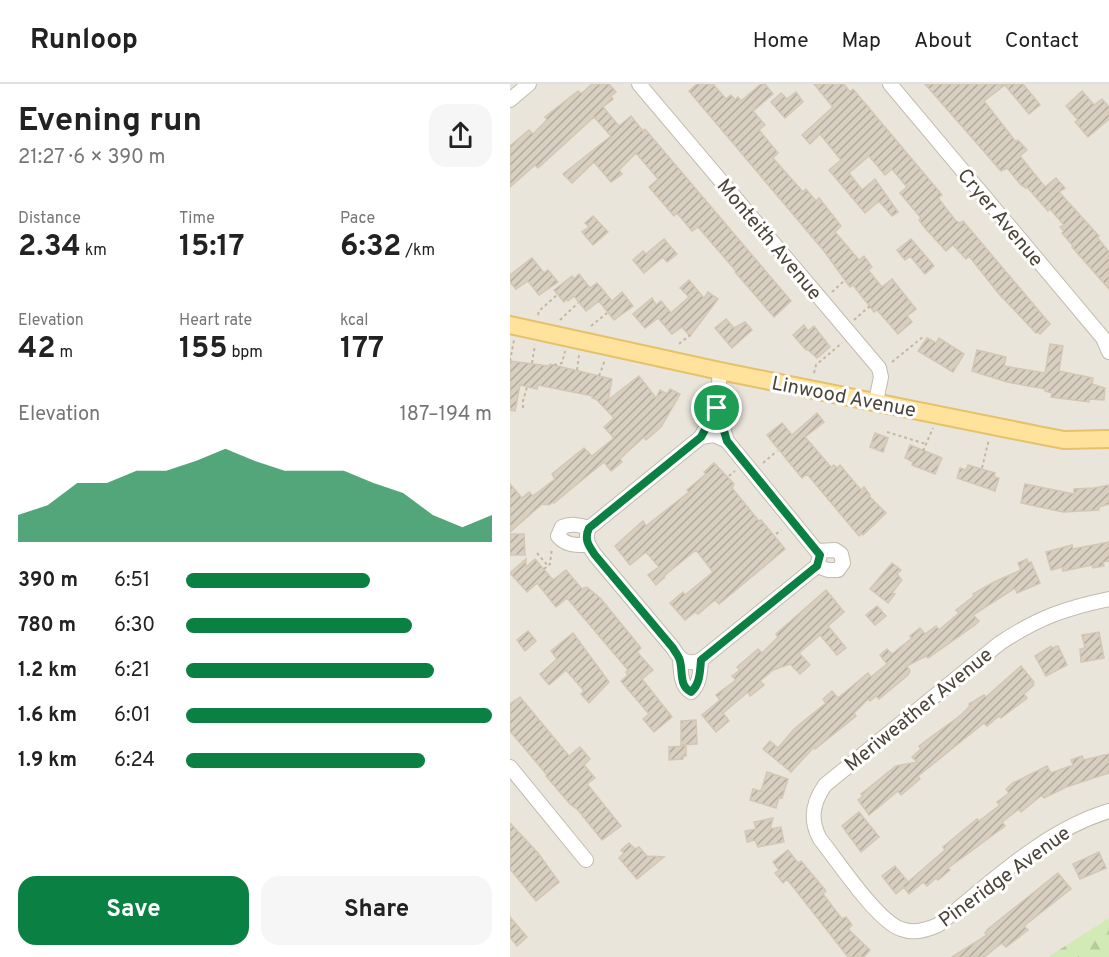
<!DOCTYPE html>
<meta charset="utf-8">
<style>
:root{--surface:#fff;--page:#f6f6f6;--text:#222;--muted:#767676;--line:#e0e0e0;--accent:#0b8043}
body{margin:0;font-family:Overpass,sans-serif;background:var(--page);color:var(--text);height:100vh;display:flex;flex-direction:column;font-size:22px;white-space:nowrap}
*{box-sizing:border-box;margin:0}
p{font-size:20px;color:var(--muted)}
.icon{flex:none;width:33px;height:33px;fill:none;stroke:currentColor;stroke-width:2;stroke-linecap:round;stroke-linejoin:round}
.map{position:relative;flex:1;overflow:hidden}
.side{display:flex;flex-direction:column;background:var(--surface);width:510px}
.side>*{flex:none}
.pin{position:absolute;display:grid;place-items:center;width:51px;height:51px;color:#fff;margin:-26px;border:3px solid #fff;border-radius:50%;box-shadow:0 2px 6px #0007}
.round{display:grid;place-items:center;flex:none;width:63px;height:63px;border-radius:18px;background:var(--page)}
.headline{display:flex;align-items:center;justify-content:space-between;height:102px;padding:0 18px}
h1{font-size:33px;font-weight:700;line-height:45px}
.stats{display:grid;grid-template-columns:repeat(3,1fr);gap:9px;height:102px;padding:6px 18px}
.stats div{display:grid;align-content:center}
.stats b{font-size:30px;font-weight:700}
.stats small{font-size:16px;font-weight:400}
.stats p{font-size:16px}
.chart{height:168px;padding:12px 18px}
.chart p{display:flex;justify-content:space-between}
.chart svg{width:100%;height:108px;margin-top:6px;fill:var(--accent);opacity:.7}
.primary-button{display:flex;gap:12px;margin-top:auto;padding:12px 18px}
.primary-button a{flex:1;height:69px;border-radius:18px;background:var(--accent);color:#fff;font-size:24px;font-weight:700;line-height:69px;text-align:center}
.primary-button a+a{background:var(--page);color:var(--text)}
ul{padding:0 18px;list-style:none;font-size:20px}
li{display:grid;grid-template-columns:96px 72px 1fr;align-items:center;height:45px}
li i{height:15px;border-radius:8px;background:var(--accent)}
header{display:flex;align-items:center;gap:36px;box-sizing:border-box;height:84px;padding:0 30px;background:var(--surface);border-bottom:2px solid var(--line)}
header strong{font-size:28px}
nav{display:flex;gap:33px;margin-inline-start:auto;font-size:21px}
main{display:flex;flex:1;min-height:0}
.map>svg:first-child{display:block}
.residential{fill:#eae5da}
.forest{fill:url(#forest-firs)}
.building{fill:url(#building-hatch);stroke:#d3c7b4;stroke-width:1.5}
.lines{fill:none;stroke-linecap:round;stroke-linejoin:round}
.minor-casing{stroke:#c2bbae;stroke-width:16}
.major-casing{stroke:#e6c16a;stroke-width:20}
.path{stroke:#c4b79f;stroke-width:2;stroke-dasharray:3 3;stroke-linecap:butt}
.minor{stroke:#fff;stroke-width:14}
.major{stroke:#ffe39c;stroke-width:16}
.route-casing{stroke:#fff;stroke-width:12}
.route{stroke:#0b8043;stroke-width:8}
.labels{text-anchor:middle;stroke-width:6;stroke-linejoin:round;paint-order:stroke}
.street-label{font-size:20px;fill:#4b4439;stroke:#fff}
</style>
<header>
<strong>Runloop</strong>
<nav><a>Home</a><a>Map</a><a>About</a><a>Contact</a></nav>
</header>
<main>
<section class="side">
<div class="headline"><div><h1>Evening run</h1><p>21:27 · 6 × 390 m</p></div><a class="round"><svg class="icon" aria-label="share" viewBox="0 0 24 24"><path d="M12 15V3M7 8l5-5 5 5M5 13v7h14v-7"/></svg></a></div>
<div class="stats">
<div><p>Distance</p><b>2.34<small> km</small></b></div>
<div><p>Time</p><b>15:17</b></div>
<div><p>Pace</p><b>6:32<small> /km</small></b></div>
</div>
<div class="stats">
<div><p>Elevation</p><b>42<small> m</small></b></div>
<div><p>Heart rate</p><b>155<small> bpm</small></b></div>
<div><p>kcal</p><b>177</b></div>
</div>
<div class="chart"><p><span>Elevation</span>187–194 m</p>
<svg viewBox="0 0 160 44" preserveAspectRatio="none"><path d="M0 44V33L10 29L20 20L30 20L40 15L50 15L60 11L70 6L80 11L90 15L100 15L110 15L120 20L130 24L140 33L150 38L160 33V44z"/></svg>
</div>
<ul>
<li><b>390 m</b>6:51<i style="width:60%"></i></li>
<li><b>780 m</b>6:30<i style="width:74%"></i></li>
<li><b>1.2 km</b>6:21<i style="width:81%"></i></li>
<li><b>1.6 km</b>6:01<i style="width:100%"></i></li>
<li><b>1.9 km</b>6:24<i style="width:78%"></i></li>
</ul>
<div class="primary-button"><a>Save</a><a>Share</a></div>
</section>
<div class="map">
<svg width="599" height="873" viewBox="0 0 599 873">
<defs>
<pattern id="forest-firs" width="22" height="20" patternUnits="userSpaceOnUse" patternTransform="scale(1.5)"><rect width="22" height="20" fill="#d2eab5"/><path d="M5 1l3.5 6h-7zM16 11l3.5 6h-7z" fill="#b6ca9c"/></pattern>
<pattern id="building-hatch" width="6" height="6" patternUnits="userSpaceOnUse" patternTransform="scale(1.5)"><rect width="6" height="6" fill="#d8cfc1"/><path d="M-1 1l2-2M0 6l6-6M5 7l2-2" fill="none" stroke="#b1aa9e"/></pattern>
</defs>
<rect width="100%" height="100%" fill="#f6f3ec"/>
<!-- residential -->
<path class="residential" d="M 0,0 L 599,0 L 599,873 L 0,873 Z"/>
<!-- forest -->
<path class="forest" d="M 599,834 L 599,873 L 538,873 Z"/>
<!-- building -->
<path class="building" d="M 82,0 L 99,0 L 106,8 L 101,12 L 103,15 L 93,23 L 109,42 L 121,32 L 133,47 L 135,45 L 281,217 L 264,233 L 225,188 L 226,187 L 188,143 L 182,147 L 167,129 L 164,132 L 139,103 L 148,95 L 126,69 L 109,86 L 112,90 L 101,98 L 84,78 L 62,99 L 53,90 L 101,52 L 84,33 L 28,84 L 25,81 L 0,103 L 0,62 L 19,46 L 23,50 L 37,36 L 35,33 L 68,7 L 70,9 L 72,9 Z
M 187,0 L 203,0 L 216,15 L 221,11 L 225,16 L 228,13 L 231,17 L 251,0 L 255,0 L 263,10 L 243,27 L 255,41 L 249,46 L 268,69 L 263,74 L 293,108 L 296,105 L 306,117 L 309,114 L 331,142 L 325,148 L 349,176 L 354,172 L 362,183 L 358,186 L 372,203 L 382,195 L 406,225 L 397,232 L 402,238 L 388,250 L 367,226 L 364,228 L 343,201 L 340,203 L 314,167 L 179,7 Z
M 304,0 L 334,0 L 340,8 L 343,5 L 432,111 L 428,114 L 446,137 L 450,139 L 453,137 L 540,240 L 530,250 L 528,248 L 526,249 L 489,210 L 459,172 L 456,175 L 443,161 L 436,167 L 415,144 L 409,136 L 411,134 L 390,109 L 397,103 L 382,85 L 375,91 L 359,72 L 339,89 L 352,106 L 365,95 L 388,128 L 382,132 L 369,117 L 355,129 L 319,86 L 331,76 L 310,50 L 300,60 L 292,51 L 323,23 Z
M 415,0 L 513,0 L 530,21 L 519,30 L 495,1 L 474,17 L 506,58 L 508,56 L 517,66 L 510,72 L 535,103 L 546,94 L 555,104 L 549,108 L 589,152 L 587,153 L 599,168 L 599,205 L 562,163 L 563,162 L 552,149 L 554,147 L 550,143 L 554,141 L 540,125 L 538,127 L 517,103 L 516,104 L 511,101 L 497,84 L 491,87 Z
M 572,7 L 584,21 L 592,15 L 599,23 L 599,35 L 578,53 L 565,38 L 568,36 L 556,22 Z
M 286,8 L 293,18 L 275,34 L 261,18 L 271,9 L 277,15 Z
M 83,132 L 98,148 L 83,161 L 72,148 L 79,143 L 75,139 Z
M 154,155 L 167,170 L 157,178 L 153,173 L 134,189 L 123,176 L 133,167 L 136,170 Z
M 401,155 L 424,182 L 415,190 L 400,172 L 395,176 L 387,166 Z
M 22,174 L 34,189 L 38,186 L 48,198 L 29,211 L 18,197 L 6,205 L 0,198 L 0,191 Z
M 69,190 L 80,204 L 87,199 L 102,217 L 112,208 L 123,222 L 104,236 L 89,217 L 76,227 L 64,212 L 58,217 L 56,215 L 54,218 L 44,206 L 62,192 L 64,195 Z
M 179,196 L 194,214 L 198,208 L 208,215 L 180,252 L 172,243 L 162,250 L 148,234 L 135,244 L 123,230 L 142,214 L 146,221 L 151,217 L 161,229 L 179,213 L 170,204 Z
M 216,235 L 224,244 L 235,238 L 242,246 L 222,264 L 205,244 Z
M 294,241 L 298,247 L 304,242 L 320,263 L 307,274 L 297,265 L 296,266 L 283,251 Z
M 417,254 L 426,259 L 429,254 L 454,270 L 443,288 L 408,267 Z
M 540,260 L 553,262 L 549,287 L 583,294 L 582,300 L 595,304 L 594,316 L 579,315 L 579,318 L 541,313 L 542,309 L 535,307 L 535,305 L 497,298 L 462,287 L 467,266 L 496,273 L 494,282 L 535,289 Z
M 0,277 L 39,282 L 40,280 L 102,295 L 98,316 L 129,292 L 146,314 L 150,306 L 157,310 L 160,305 L 170,310 L 151,343 L 136,356 L 134,353 L 115,370 L 110,375 L 112,378 L 101,387 L 94,378 L 44,419 L 43,418 L 39,421 L 32,420 L 0,448 L 0,400 L 12,414 L 19,408 L 23,412 L 45,395 L 42,390 L 74,364 L 82,372 L 104,354 L 94,343 L 104,334 L 86,315 L 82,314 L 83,312 L 28,301 L 27,305 L 10,301 L 5,327 L 0,326 Z
M 307,329 L 314,338 L 295,353 L 321,383 L 324,381 L 327,384 L 330,381 L 351,406 L 354,403 L 360,411 L 359,412 L 376,429 L 353,451 L 352,449 L 349,452 L 297,390 L 292,394 L 257,351 L 272,339 L 282,351 Z
M 365,349 L 378,354 L 373,368 L 360,363 Z
M 400,361 L 432,374 L 425,390 L 402,381 L 403,378 L 395,374 Z
M 204,379 L 224,400 L 222,404 L 249,437 L 251,436 L 275,465 L 209,520 L 205,516 L 188,530 L 185,528 L 175,536 L 160,519 L 173,508 L 175,511 L 203,488 L 186,466 L 154,492 L 155,493 L 146,501 L 138,491 L 149,483 L 136,468 L 120,481 L 105,462 L 133,437 L 136,442 L 179,408 L 177,406 L 196,390 L 194,388 Z
M 458,381 L 485,389 L 484,393 L 489,394 L 485,407 L 447,394 L 450,384 L 456,386 Z
M 515,400 L 564,410 L 564,405 L 584,404 L 599,401 L 599,420 L 589,423 L 589,426 L 553,428 L 511,419 Z
M 0,450 L 14,450 L 15,471 L 0,471 Z
M 599,458 L 599,477 L 593,478 L 594,482 L 583,484 L 582,481 L 553,487 L 552,483 L 541,486 L 536,468 L 562,461 L 563,465 Z
M 16,475 L 16,483 L 25,475 L 43,496 L 56,486 L 72,505 L 77,503 L 91,515 L 131,564 L 127,568 L 143,586 L 132,595 L 162,633 L 144,648 L 133,635 L 139,630 L 111,597 L 118,591 L 116,588 L 118,586 L 57,514 L 46,523 L 27,499 L 17,508 L 0,489 Z
M 517,475 L 518,479 L 521,478 L 530,499 L 507,509 L 505,504 L 463,531 L 469,537 L 465,541 L 418,574 L 416,572 L 397,582 L 400,587 L 398,591 L 369,615 L 366,612 L 360,617 L 358,615 L 344,629 L 346,632 L 305,665 L 304,663 L 281,688 L 253,665 L 260,657 L 268,664 L 284,645 L 316,619 L 313,615 L 322,607 L 328,614 L 358,589 L 361,593 L 377,580 L 370,571 L 377,565 L 382,570 L 402,554 L 400,552 L 410,544 L 415,550 L 426,542 L 429,546 L 449,529 L 446,526 L 464,512 L 463,510 L 484,498 L 511,486 L 508,479 Z
M 382,479 L 391,486 L 387,490 L 392,496 L 382,509 L 385,510 L 378,519 L 360,505 Z
M 316,506 L 334,528 L 318,542 L 336,564 L 327,571 L 310,551 L 289,569 L 300,581 L 290,590 L 280,580 L 263,586 L 250,597 L 254,601 L 240,612 L 238,608 L 213,629 L 219,637 L 206,648 L 192,631 L 210,616 L 206,611 L 226,596 L 222,592 L 230,586 L 227,583 L 248,565 L 252,569 L 268,553 L 266,550 Z
M 367,522 L 376,532 L 365,541 L 356,531 Z
M 18,547 L 26,557 L 15,567 L 7,556 Z
M 589,548 L 594,574 L 571,578 L 570,565 L 575,564 L 572,551 Z
M 63,549 L 99,598 L 79,619 L 71,610 L 74,607 L 56,586 L 39,601 L 30,590 L 47,575 L 41,567 Z
M 541,562 L 542,564 L 548,562 L 557,581 L 536,592 L 525,572 Z
M 511,582 L 524,598 L 522,599 L 524,601 L 514,610 L 517,614 L 491,634 L 489,632 L 477,642 L 474,639 L 408,692 L 410,695 L 391,711 L 388,707 L 359,731 L 348,716 L 353,712 L 351,710 L 386,682 L 407,678 L 402,673 L 411,665 L 409,662 L 451,631 L 460,622 L 459,620 L 474,611 L 476,613 Z
M 10,613 L 59,672 L 70,663 L 80,675 L 74,681 L 85,694 L 77,700 L 111,742 L 92,756 L 68,726 L 60,720 L 36,692 L 37,691 L 0,647 L 0,620 Z
M 186,636 L 187,660 L 171,661 L 171,637 Z
M 176,662 L 176,672 L 173,672 L 173,675 L 159,676 L 159,663 Z
M 599,670 L 599,689 L 556,703 L 534,714 L 532,711 L 511,728 L 509,725 L 492,738 L 495,742 L 438,784 L 440,786 L 428,796 L 426,794 L 417,802 L 413,798 L 399,810 L 394,803 L 386,810 L 372,792 L 385,782 L 398,798 L 435,766 L 433,763 L 467,735 L 469,737 L 490,721 L 487,718 L 499,709 L 496,705 L 503,699 L 537,682 L 541,689 L 563,681 L 561,676 L 572,672 L 574,676 Z
M 257,688 L 278,695 L 272,714 L 269,713 L 266,724 L 240,716 L 243,705 L 251,707 Z
M 349,728 L 369,753 L 351,768 L 332,742 Z
M 263,734 L 260,745 L 271,743 L 274,758 L 248,763 L 245,756 L 237,758 L 235,747 L 246,745 L 244,738 Z
M 0,739 L 28,769 L 49,798 L 26,817 L 0,785 Z
M 119,759 L 125,765 L 129,763 L 137,772 L 154,773 L 127,795 L 109,774 L 114,769 L 111,766 Z
M 278,766 L 288,779 L 291,777 L 316,807 L 313,810 L 332,835 L 336,833 L 342,841 L 338,845 L 360,866 L 354,873 L 338,873 L 280,799 L 277,795 L 273,799 L 265,789 L 269,786 L 263,778 Z
M 589,768 L 596,784 L 570,795 L 563,780 Z
M 548,789 L 561,805 L 514,842 L 518,846 L 496,863 L 492,859 L 474,873 L 442,873 L 477,851 L 475,849 L 478,845 Z
M 0,833 L 17,853 L 7,862 L 0,853 Z"/>
<g class="lines">
<!-- minor casing -->
<g class="minor-casing">
<path id="minor" d="M 129,0 L 369,284 L 371,293 L 366,317
M 380,0 L 593,254 L 599,268
M 0,16 L 19,0
M 210,287 L 207,324 L 217,357
M 204,351 L 217,357 L 310,471 L 307,482 L 191,576 C 177,582 170,576 163,564 L 85,471 C 78,461 74,455 79,444 L 191,353 Z
M 191,353 L 207,324
M 78,461 C 67,461 56,462 48,452 L 52,443 C 61,439 69,441 79,444
M 307,482 L 318,486 L 328,486 L 333,479 L 331,470 L 325,466 L 308,467
M 599,515 C 555,524 528,534 490,559 L 315,701 C 303,718 299,735 310,755 C 327,776 367,837 391,845 C 404,850 416,846 428,841 C 481,799 533,747 599,727
M 170,575 C 171,586 170,602 181,608 C 190,600 190,588 191,576
M 0,683 L 76,776"/>
</g>
<!-- major casing -->
<g class="major-casing">
<path id="major" d="M 0,241 L 210,287 L 533,352 L 554,356 L 599,355"/>
</g>
<!-- path -->
<path class="path" d="M 322,208 L 335,196
M 28,231 L 29,227 L 47,211
M 50,236 L 68,219
M 344,236 L 360,222
M 81,242 L 97,229
M 169,260 L 180,251
M 0,277 L 4,256
M 382,278 L 414,252
M 22,279 L 25,261
M 44,281 L 52,279 L 55,267
M 67,286 L 69,271
M 304,289 L 306,281 L 332,259
M 89,292 L 95,276
M 13,324 L 13,317 L 17,303
M 377,348 L 416,360
M 413,367 L 423,344
M 253,379 L 267,367
M 472,384 L 479,355
M 219,392 L 225,387
M 266,450 L 271,446
M 27,469 L 38,482
M 34,485 L 40,480 L 42,464"/>
<!-- minor -->
<use href="#minor" class="minor"/>
<!-- major -->
<use href="#major" class="major"/>
</g>
<g class="lines">
<!-- route casing -->
<g class="route-casing">
<path id="route" d="M 207,324 L 217,357 L 310,471 L 307,482 L 191,576 C 190,588 190,600 181,608 C 169,602 173,588 170,577 C 169,572 165,568 163,564 L 85,471 C 78,461 74,455 79,444 L 191,353 Z"/>
</g>
<!-- route -->
<use href="#route" class="route"/>
</g>
<g class="labels">
<!-- street labels -->
<g class="street-label">
<text transform="translate(491 133) rotate(50)" y="7">Cryer Avenue</text>
<text transform="translate(260 155) rotate(50)" y="7">Monteith Avenue</text>
<text transform="translate(334 312) rotate(11)" y="7">Linwood Avenue</text>
<text transform="translate(408 625) rotate(-39)" y="7">Meriweather Avenue</text>
<text transform="translate(494 792) rotate(-36)" y="7">Pineridge Avenue</text>
</g>
</g>
</svg>
<div class="pin" style="left:207px;top:324px;background:#1e9e55"><svg class="icon" aria-label="arrive" viewBox="0 0 24 24"><path d="M6 21V4h12l-3 4 3 4H6"/></svg></div>
</div>
</main>
